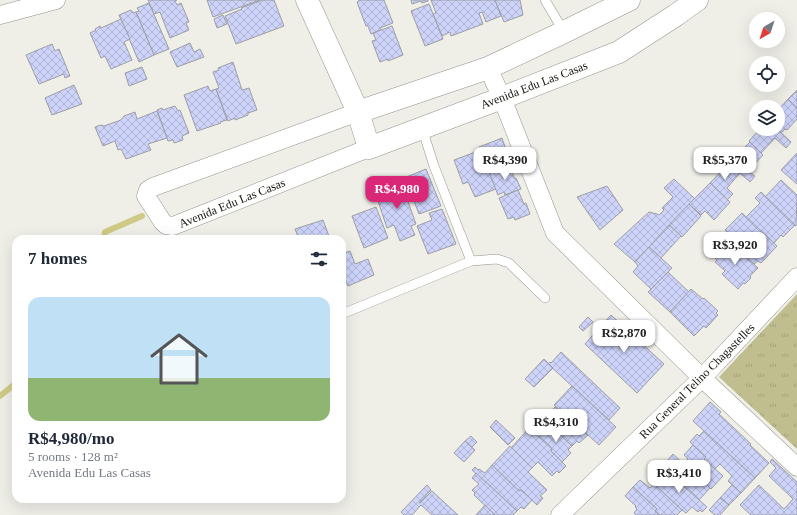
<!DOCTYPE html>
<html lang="en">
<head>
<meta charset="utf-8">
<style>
	body { margin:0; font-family:"Times New Roman",serif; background:#f2f2f3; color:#1f2937; height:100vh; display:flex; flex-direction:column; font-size:15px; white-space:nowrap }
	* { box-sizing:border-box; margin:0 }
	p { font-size:13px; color:#747a83 }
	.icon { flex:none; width:22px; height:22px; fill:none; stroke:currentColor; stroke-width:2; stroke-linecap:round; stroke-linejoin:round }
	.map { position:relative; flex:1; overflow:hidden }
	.panel { position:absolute; left:12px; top:235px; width:334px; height:268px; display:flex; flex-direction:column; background:#fff; border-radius:12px; box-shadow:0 4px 16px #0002 }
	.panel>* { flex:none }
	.needle { width:26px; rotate:219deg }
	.tools { position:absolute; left:749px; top:12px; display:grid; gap:8px }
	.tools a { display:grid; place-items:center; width:36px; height:36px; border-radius:50%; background:#fff; box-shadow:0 4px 16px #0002; font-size:20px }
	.price { position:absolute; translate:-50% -34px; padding:0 9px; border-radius:8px; background:#fff; color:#222; font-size:13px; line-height:26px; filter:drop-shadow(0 1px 2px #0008) }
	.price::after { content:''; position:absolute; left:50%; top:24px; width:12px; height:9px; margin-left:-6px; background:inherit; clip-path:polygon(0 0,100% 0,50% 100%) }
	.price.selected { background:#db2777; color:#fff }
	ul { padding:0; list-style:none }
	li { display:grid; align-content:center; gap:8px; height:212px; padding:0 16px }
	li+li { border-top:1px solid #e0e1e3 }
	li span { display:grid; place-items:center; height:124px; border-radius:12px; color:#555 }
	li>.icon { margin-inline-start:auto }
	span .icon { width:72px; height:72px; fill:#fffc; stroke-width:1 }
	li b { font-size:17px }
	h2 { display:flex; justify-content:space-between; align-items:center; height:48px; padding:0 16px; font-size:17px }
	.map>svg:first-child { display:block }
</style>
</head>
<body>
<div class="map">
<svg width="797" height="515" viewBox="0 0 797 515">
	<defs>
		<pattern id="park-tufts" width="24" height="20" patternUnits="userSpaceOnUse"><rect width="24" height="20" fill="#c0be8f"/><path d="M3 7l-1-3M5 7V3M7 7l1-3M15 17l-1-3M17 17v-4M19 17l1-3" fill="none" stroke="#a4a27a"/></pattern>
		<pattern id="building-cross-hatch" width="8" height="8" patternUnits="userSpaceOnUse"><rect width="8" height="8" fill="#cdd3f9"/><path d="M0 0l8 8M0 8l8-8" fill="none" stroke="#afb4d4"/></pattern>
	</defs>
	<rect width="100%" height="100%" fill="#efefe8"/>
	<polygon fill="url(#park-tufts)" points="797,294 797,449 719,377"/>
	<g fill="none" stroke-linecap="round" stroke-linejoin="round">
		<g stroke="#cfcb86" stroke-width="6">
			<polyline points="104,239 105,232 142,216"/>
			<polyline points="0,396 16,383"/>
		</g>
	</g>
	<g fill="url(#building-cross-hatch)" stroke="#9d9ea4">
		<polygon points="148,0 177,0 175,1 177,5 181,3 189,22 186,23 189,30 170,38 160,12 154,14"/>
		<polygon points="207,0 260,0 213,17"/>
		<polygon points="263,0 274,0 284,26 236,44 225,16 242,9 241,8"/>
		<polygon points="359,0 384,0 393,23 380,28 381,30 371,34 368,26 366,26 357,2 359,1"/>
		<polygon points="411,0 428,0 428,1 422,3 421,1 412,4"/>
		<polygon points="431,0 495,0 501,16 486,22 482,12 479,13 483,24 451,36 450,32 442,36 433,14 436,13"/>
		<polygon points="495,0 520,0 523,15 504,22"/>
		<polygon points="149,3 169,49 154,55 136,12 139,11 137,8"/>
		<polygon points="429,4 443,39 425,46 411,11"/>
		<polygon points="131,10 133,13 136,12 154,55 139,62 119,15"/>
		<polygon points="223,15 227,24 217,28 214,19"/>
		<polygon points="121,19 130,39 124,42 132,60 111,69 105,56 101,58 90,33 96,30 95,29 100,26 101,28"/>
		<polygon points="392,26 403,55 388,61 388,59 380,62 372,41 376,40 373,33"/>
		<polygon points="190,43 194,52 200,49 204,57 177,67 170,52"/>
		<polygon points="52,44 55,51 59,49 70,76 65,78 64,74 39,84 26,55"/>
		<polygon points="233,62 242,90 249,88 257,110 248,113 248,115 235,120 235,118 228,121 216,89 219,88 213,72 219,70 218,68"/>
		<polygon points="142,67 147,79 129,86 125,73"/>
		<polygon points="74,85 82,104 52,115 45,98"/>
		<polygon points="208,86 210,91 216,89 227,120 220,122 221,123 197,131 184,95"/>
		<polygon points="797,90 797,108 788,99"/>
		<polygon points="788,99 797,108 797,119 787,130 785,129 781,133 777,129 778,129 778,110"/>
		<polygon points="175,106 178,111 180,110 189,133 182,136 183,140 174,143 173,140 168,141 157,110 162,108 163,110"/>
		<polygon points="157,111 167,138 148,144 151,150 126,159 121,149 118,150 115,141 103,146 95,127 101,125 104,126 121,120 124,116 135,112 137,119"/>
		<polygon points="760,129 777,129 791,142 786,148 775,138 761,153 749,141"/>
		<polygon points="502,138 511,164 496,170 494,167 488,169 479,147"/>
		<polygon points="750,142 763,155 748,171 755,176 750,182 729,163"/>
		<polygon points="481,150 496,189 475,197 468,182 463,184 454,160"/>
		<polygon points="797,153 797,184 781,170"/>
		<polygon points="729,163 740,173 727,188 733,194 727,200 710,183"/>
		<polygon points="509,165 515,179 516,178 521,189 505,195 504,192 498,195 489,172"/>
		<polygon points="426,169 441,206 419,214 412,196 406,198 399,180"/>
		<polygon points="674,179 695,199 635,262 614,244 649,212 657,214 659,215 664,210 662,208 673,197 664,188"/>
		<polygon points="397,180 405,200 407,199 416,224 411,226 415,235 400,241 394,225 387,228 377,198 383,196 379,187"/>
		<polygon points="781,180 797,195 796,226 765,197"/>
		<polygon points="710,183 730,202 714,220 705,211 701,215 689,204"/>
		<polygon points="607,186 623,210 600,230 577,197"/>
		<polygon points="518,190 524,204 526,203 530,214 515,220 514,217 508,219 499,198"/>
		<polygon points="761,192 795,225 783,237 781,235 774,243 746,217 760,203 755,198"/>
		<polygon points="689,204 701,216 682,237 669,225"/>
		<polygon points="376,207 388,238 364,248 352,216"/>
		<polygon points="442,209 456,244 428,254 417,226 432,220 429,213"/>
		<polygon points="742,213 777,246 761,263 758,261 754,264 739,251 743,247 725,230"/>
		<polygon points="323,220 330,239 299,239 295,229"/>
		<polygon points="669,225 681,236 661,258 649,247"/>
		<polygon points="732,244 758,268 750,276 751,278 745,284 743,283 738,289 722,274 725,271 715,262 717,260 714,257 723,247 726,250"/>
		<polygon points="649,247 672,268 651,289 633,272 638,266 635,262"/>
		<polygon points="350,251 355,264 368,259 374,275 348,286 342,271 342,254"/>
		<polygon points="668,272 689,292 670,312 648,292"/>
		<polygon points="691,289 703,299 704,298 718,311 716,313 718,315 706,328 704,326 694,336 670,312"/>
		<polygon points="611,315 664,364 637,393 585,344"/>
		<polygon points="588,317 593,322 583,331 579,327"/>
		<polygon points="561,352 620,408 609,420 548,364 550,362 551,363"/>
		<polygon points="544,359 553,368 534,387 525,379"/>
		<polygon points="572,386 616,427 599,445 576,424 575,425 554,405"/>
		<polygon points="710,402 721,412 719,414 751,444 750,445 769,463 755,478 693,421"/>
		<polygon points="555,407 575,425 576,424 588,435 579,443 577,441 572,446 541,416 547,410 550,412"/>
		<polygon points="496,420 515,438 508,445 490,427"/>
		<polygon points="550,425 572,446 568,450 571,453 562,462 551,451 552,449 539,437"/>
		<polygon points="529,428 552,449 551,451 566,466 559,473 557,471 552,476 538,462 532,468 511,448"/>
		<polygon points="704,431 755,478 741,493 728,481 732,476 720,464 715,469 704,459 706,457 690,442 697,434 699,436"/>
		<polygon points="471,436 477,442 472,447 465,441"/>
		<polygon points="465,441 475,450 464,462 454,453"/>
		<polygon points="693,445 706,457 704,459 723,476 711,489 683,464 688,459 684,455"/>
		<polygon points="510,446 532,468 528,472 547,490 540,496 543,498 537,505 521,490 519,491 492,465"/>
		<polygon points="673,454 710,488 699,500 678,481 677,483 661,468"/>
		<polygon points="772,459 797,482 797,515 751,515 740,505 759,485 784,509 793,499 769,476 776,468 770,462"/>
		<polygon points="492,465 519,491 521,490 532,500 524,509 521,507 517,511 472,470 475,467 478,470 479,469 485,473"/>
		<polygon points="663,470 677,483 678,481 707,507 702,512 700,510 698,512 692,507 686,513 682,510 654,484 658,480 656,478"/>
		<polygon points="476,473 517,511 513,515 495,515 474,495 475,493 472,490 479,484 472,478"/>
		<polygon points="640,480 650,488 654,484 682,510 677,515 660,515 655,511 657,509 633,487"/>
		<polygon points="427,485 431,490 419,503 420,503 432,491 458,515 432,515 421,505 412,515 404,515 401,512"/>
		<polygon points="732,485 741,493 729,505 720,498"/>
		<polygon points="633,487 657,509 655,511 660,515 636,515 634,513 637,509 635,507 636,506 625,496"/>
		<polygon points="720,498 729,505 720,515 715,515 709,510"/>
		<polygon points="485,505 495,515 476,515"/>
	</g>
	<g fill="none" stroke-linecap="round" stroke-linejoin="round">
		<defs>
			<g id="lane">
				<polyline points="545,0 564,32"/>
				<polyline points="422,128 434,166 471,261"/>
				<polyline points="342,314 471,261 497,259 509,263 545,298"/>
			</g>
			<g id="street">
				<polyline points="0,15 56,0"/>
				<polyline points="488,68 502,98 555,233 702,378 797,467"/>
				<polyline points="358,112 153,187 148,190 146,196 162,221 166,225 173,226 369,148"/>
				<polyline points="560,515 702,378 797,277"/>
			</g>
			<g id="secondary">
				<polyline points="307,0 358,112 369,148 502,98 619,52 676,15 697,0"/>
				<polyline points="358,112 488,68 564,32 629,0"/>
			</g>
		</defs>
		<use href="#lane" stroke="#95948e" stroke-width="10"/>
		<use href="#street" stroke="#95948e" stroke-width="19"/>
		<use href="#secondary" stroke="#95948e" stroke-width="23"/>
		<use href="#lane" stroke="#fff" stroke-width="9"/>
		<use href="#street" stroke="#fff" stroke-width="18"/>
		<use href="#secondary" stroke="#fff" stroke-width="22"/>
	</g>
	<g text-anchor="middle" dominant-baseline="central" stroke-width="4" stroke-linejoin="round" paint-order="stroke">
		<g font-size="12" fill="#141412" stroke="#fffffe">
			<text transform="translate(534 85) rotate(-21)">Avenida Edu Las Casas</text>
			<text transform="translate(232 203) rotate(-22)">Avenida Edu Las Casas</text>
			<text transform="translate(697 381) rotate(-45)">Rua General Telino Chagastelles</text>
		</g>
	</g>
</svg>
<div class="tools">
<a><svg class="needle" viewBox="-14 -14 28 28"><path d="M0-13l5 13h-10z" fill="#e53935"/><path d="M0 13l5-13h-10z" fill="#747a83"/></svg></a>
<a><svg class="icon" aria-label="locate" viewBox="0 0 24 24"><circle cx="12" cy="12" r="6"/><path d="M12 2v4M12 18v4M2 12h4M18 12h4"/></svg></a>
<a><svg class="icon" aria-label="layers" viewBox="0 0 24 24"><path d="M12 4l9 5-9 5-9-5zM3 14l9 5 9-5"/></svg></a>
</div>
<b class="price" style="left:505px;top:181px">R$4,390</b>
<b class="price" style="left:725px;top:181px">R$5,370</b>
<b class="price selected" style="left:397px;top:210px">R$4,980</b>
<b class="price" style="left:735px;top:266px">R$3,920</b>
<b class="price" style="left:624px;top:354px">R$2,870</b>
<b class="price" style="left:556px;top:443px">R$4,310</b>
<b class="price" style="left:679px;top:494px">R$3,410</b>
<section class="panel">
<h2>7 homes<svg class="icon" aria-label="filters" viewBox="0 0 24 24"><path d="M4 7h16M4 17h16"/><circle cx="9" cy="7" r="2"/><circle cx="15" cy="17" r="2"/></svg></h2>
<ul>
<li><span style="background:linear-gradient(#bfe0f5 65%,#8fb573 0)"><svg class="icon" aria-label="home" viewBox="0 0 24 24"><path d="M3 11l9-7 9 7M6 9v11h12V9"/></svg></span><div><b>R$4,980/mo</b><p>5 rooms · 128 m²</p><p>Avenida Edu Las Casas</p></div></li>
</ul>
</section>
</div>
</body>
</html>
